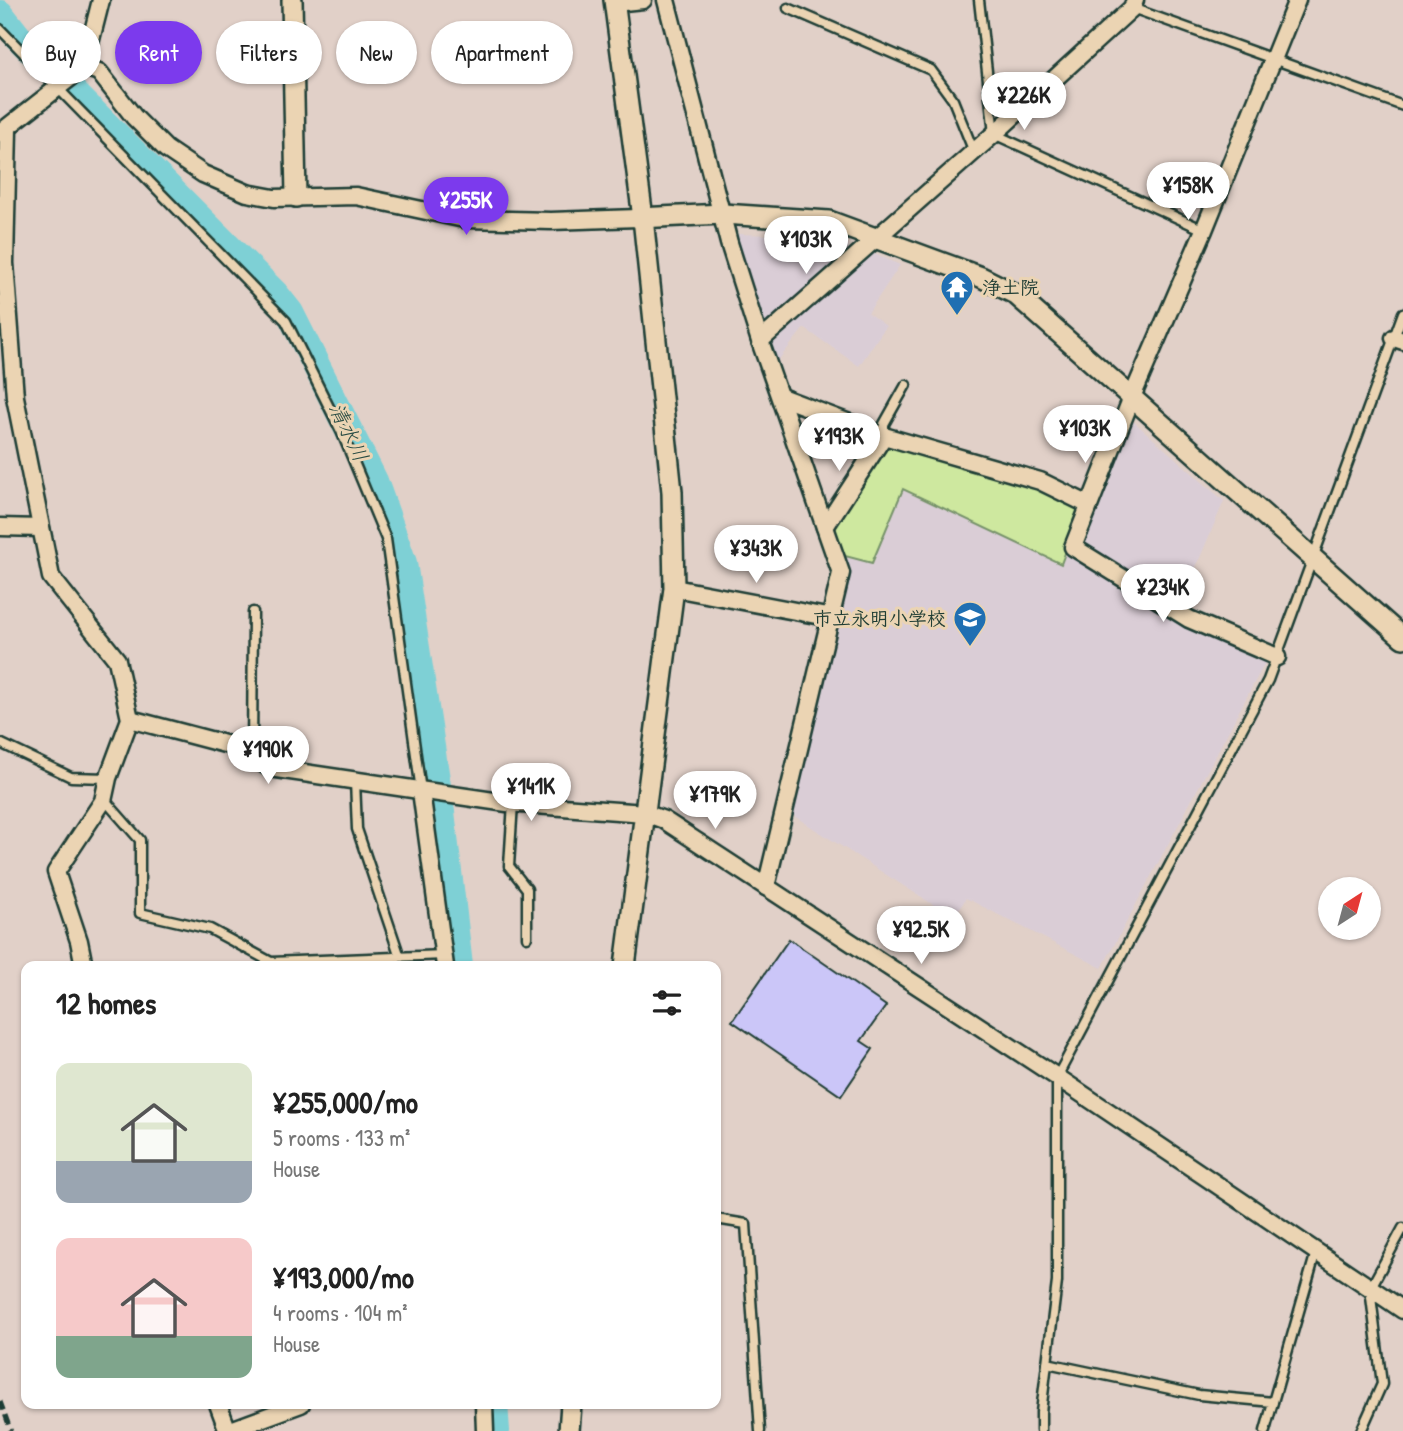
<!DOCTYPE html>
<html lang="en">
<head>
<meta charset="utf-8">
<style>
	body { margin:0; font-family:"Patrick Hand","Klee One",sans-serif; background:#f6f6f6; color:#222; height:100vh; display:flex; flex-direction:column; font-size:26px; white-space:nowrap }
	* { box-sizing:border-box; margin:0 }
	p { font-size:23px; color:#767676 }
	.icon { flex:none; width:38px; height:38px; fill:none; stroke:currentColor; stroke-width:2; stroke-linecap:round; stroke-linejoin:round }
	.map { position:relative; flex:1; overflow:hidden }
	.sheet { position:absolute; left:21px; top:961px; width:700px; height:448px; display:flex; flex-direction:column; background:#fff; border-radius:14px; box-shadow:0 2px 5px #0004 }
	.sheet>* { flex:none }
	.guide { position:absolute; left:21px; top:21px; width:700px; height:63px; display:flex; gap:14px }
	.needle { width:46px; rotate:36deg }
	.buttons { position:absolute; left:1318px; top:877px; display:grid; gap:14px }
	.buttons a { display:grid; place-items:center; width:63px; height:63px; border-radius:50%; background:#fff; box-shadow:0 2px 5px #0004; font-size:35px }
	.price { position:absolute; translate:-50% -60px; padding:0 16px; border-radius:24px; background:#fff; color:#222; font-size:23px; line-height:46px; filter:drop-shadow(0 2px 4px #0008) }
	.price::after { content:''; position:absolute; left:50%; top:42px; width:21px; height:16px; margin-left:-10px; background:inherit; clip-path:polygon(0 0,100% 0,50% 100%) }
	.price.current { background:#7c3aed; color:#fff }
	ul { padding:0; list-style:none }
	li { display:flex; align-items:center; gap:21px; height:175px; padding:0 35px }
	li span { display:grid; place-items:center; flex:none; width:196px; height:140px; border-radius:14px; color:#555 }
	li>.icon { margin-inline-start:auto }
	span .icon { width:84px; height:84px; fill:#fffc; stroke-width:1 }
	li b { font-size:30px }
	h2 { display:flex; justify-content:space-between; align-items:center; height:84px; padding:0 35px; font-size:30px }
	.chip { padding:0 24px; border-radius:32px; background:#fff; box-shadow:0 2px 5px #0004; font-size:24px; line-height:63px }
	.chip.current { background:#7c3aed; color:#fff }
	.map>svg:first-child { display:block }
</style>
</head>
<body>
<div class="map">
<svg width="1403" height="1431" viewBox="0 0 1403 1431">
	<rect width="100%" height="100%" fill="#e1d0c8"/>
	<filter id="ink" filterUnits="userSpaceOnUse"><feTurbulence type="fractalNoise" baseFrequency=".0143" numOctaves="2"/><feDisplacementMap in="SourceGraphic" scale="14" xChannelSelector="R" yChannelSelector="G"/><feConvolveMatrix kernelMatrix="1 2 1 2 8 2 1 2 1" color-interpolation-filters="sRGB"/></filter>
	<g filter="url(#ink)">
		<g fill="#dacdd6">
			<polygon points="738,234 830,237 848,244 849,251 768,323 763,321 737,242"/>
			<polygon points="868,251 900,265 868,313 886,326 859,366 804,328 776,363 768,343"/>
			<polygon points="1132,420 1224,501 1179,607 1081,546"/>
			<polygon points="903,489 1060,564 1066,550 1267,659 1102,968 966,898 954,918 791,814 848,582 845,556 873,563"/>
		</g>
		<polygon fill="#cee89f" stroke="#76926a" stroke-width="2" points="890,443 1035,484 1082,507 1061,564 903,489 872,563 845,556 834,528 837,518 884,446"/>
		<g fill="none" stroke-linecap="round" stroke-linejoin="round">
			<g stroke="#7ed0d5" stroke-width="28">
				<polyline points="0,14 18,37 275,294 290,313 374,481 403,563 441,812 459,966"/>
				<polyline points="494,1404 496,1431"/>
			</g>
		</g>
		<polygon fill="#cbc6f8" stroke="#1f3d34" stroke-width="2" points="789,939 886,1006 861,1041 873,1049 841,1096 732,1021"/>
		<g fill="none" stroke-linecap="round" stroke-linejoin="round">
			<defs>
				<g id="service">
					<polyline points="979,0 994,134 1204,230"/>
					<polyline points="788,8 931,70 953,100 974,152"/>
					<polyline points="1132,8 1403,106"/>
					<polyline points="0,29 286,321 341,431 386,539 421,791"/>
					<polyline points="884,436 884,424 906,385"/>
					<polyline points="0,743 71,777 108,778"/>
					<polyline points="252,756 253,612"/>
					<polyline points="355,781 357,829 400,957"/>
					<polyline points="104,799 140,840 140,913 210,929 271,962 444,955"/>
					<polyline points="513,803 509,866 527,889 527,937"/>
					<polyline points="716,1219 746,1224 760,1431"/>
					<polyline points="1047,1363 1199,1395 1273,1402 1265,1431"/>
					<polyline points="1273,1402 1316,1252"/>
					<polyline points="1041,1431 1041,1412 1057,1282 1057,1077 1268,680 1403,313"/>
					<polyline points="1361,1431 1382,1384 1370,1289 1403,1228"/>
				</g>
				<g id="minor">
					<polyline points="666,0 729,243 760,341 841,573 766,887"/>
					<polyline points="614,3 643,0"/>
					<polyline points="84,67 99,72 134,117 166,149 203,174 247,193 274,198 356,196 464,219 551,221 638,218"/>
					<polyline points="8,129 5,263 15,397 51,577 117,660 130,719 108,778 103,801 56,872 79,941 84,966"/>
					<polyline points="0,133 84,67 101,0"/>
					<polyline points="1394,338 1403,341"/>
					<polyline points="760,341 994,134 1132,8 1135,0"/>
					<polyline points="781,397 884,436 1040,481 1089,505"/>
					<polyline points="0,527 41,528"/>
					<polyline points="825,527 884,436"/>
					<polyline points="674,588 832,618"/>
					<polyline points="1277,657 1189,619 1073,547 1132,397 1204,230 1297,0"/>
					<polyline points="130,719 240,748 270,768 507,803 645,813 664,820 1057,1077 1403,1310"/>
					<polyline points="421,791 445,966"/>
					<polyline points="218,1404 228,1431"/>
					<polyline points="484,1404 485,1431"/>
					<polyline points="228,1431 301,1404"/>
				</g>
				<g id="tertiary">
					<polyline points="292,0 296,197"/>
					<polyline points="614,0 643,218 672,492 674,588 625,966"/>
					<polyline points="638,218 723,214 829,221 981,277 1015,294 1403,638"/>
					<polyline points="569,1431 571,1404"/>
				</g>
			</defs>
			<use href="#service" stroke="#1f3d34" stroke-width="13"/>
			<use href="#minor" stroke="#1f3d34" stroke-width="21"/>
			<use href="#tertiary" stroke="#1f3d34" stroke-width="24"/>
			<use href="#service" stroke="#ebd4b3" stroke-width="8"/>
			<use href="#minor" stroke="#ebd4b3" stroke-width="16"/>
			<use href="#tertiary" stroke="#ebd4b3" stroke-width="19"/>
			<polyline stroke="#1f3d34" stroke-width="4.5" stroke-dasharray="10 5" stroke-linecap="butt" points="0,1401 11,1431"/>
		</g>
	</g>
	<defs>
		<symbol id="temple-pin" viewBox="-11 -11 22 30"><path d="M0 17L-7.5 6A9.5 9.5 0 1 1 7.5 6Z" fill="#1f6fb2" stroke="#ebd4b3"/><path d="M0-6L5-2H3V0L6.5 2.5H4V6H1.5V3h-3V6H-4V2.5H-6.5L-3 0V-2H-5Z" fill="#fff"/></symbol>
		<symbol id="school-pin" viewBox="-11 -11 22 30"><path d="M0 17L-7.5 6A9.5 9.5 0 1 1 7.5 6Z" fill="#1f6fb2" stroke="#ebd4b3"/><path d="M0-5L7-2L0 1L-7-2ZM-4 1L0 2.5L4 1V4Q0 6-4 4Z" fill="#fff"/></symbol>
	</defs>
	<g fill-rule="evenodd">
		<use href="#temple-pin" x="938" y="268" width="38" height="52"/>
		<use href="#school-pin" x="951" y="599" width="38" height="52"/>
	</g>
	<g text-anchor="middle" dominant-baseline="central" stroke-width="6" stroke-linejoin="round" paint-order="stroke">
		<g font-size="19" font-weight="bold" fill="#1f3d34" stroke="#ebd4b3" text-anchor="start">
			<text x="982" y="287">浄土院</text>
			<text x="946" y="618" text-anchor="end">市立永明小学校</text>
		</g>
		<g font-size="21" font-style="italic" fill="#284c44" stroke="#ebd4b3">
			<text transform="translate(349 432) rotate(64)">清水川</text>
		</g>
	</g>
</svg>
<div class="buttons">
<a><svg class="needle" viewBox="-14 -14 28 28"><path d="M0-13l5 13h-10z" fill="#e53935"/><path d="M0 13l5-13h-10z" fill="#767676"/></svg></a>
</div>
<b class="price" style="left:1024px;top:132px">¥226K</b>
<b class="price" style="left:1188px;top:222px">¥158K</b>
<b class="price current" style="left:466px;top:237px">¥255K</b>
<b class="price" style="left:806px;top:276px">¥103K</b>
<b class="price" style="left:1085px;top:465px">¥103K</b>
<b class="price" style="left:839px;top:473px">¥193K</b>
<b class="price" style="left:756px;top:585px">¥343K</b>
<b class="price" style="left:1163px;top:624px">¥234K</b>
<b class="price" style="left:268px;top:786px">¥190K</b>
<b class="price" style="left:531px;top:823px">¥141K</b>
<b class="price" style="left:715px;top:831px">¥179K</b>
<b class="price" style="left:921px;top:966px">¥92.5K</b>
<div class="guide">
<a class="chip">Buy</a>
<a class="chip current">Rent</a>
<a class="chip">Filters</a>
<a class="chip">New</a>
<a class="chip">Apartment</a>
</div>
<section class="sheet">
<h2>12 homes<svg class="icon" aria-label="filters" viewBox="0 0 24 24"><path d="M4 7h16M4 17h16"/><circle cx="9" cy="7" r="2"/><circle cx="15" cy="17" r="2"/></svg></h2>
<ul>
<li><span style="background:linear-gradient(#dfe7d0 70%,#9aa5b1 0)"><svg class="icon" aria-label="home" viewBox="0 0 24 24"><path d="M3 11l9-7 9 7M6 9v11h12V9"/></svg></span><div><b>¥255,000/mo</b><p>5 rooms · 133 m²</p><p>House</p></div></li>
<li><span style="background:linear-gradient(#f6c9c9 70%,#7fa58c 0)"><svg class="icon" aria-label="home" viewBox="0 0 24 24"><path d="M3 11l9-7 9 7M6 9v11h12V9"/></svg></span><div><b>¥193,000/mo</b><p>4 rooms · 104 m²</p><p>House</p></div></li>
</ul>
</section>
</div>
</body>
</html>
